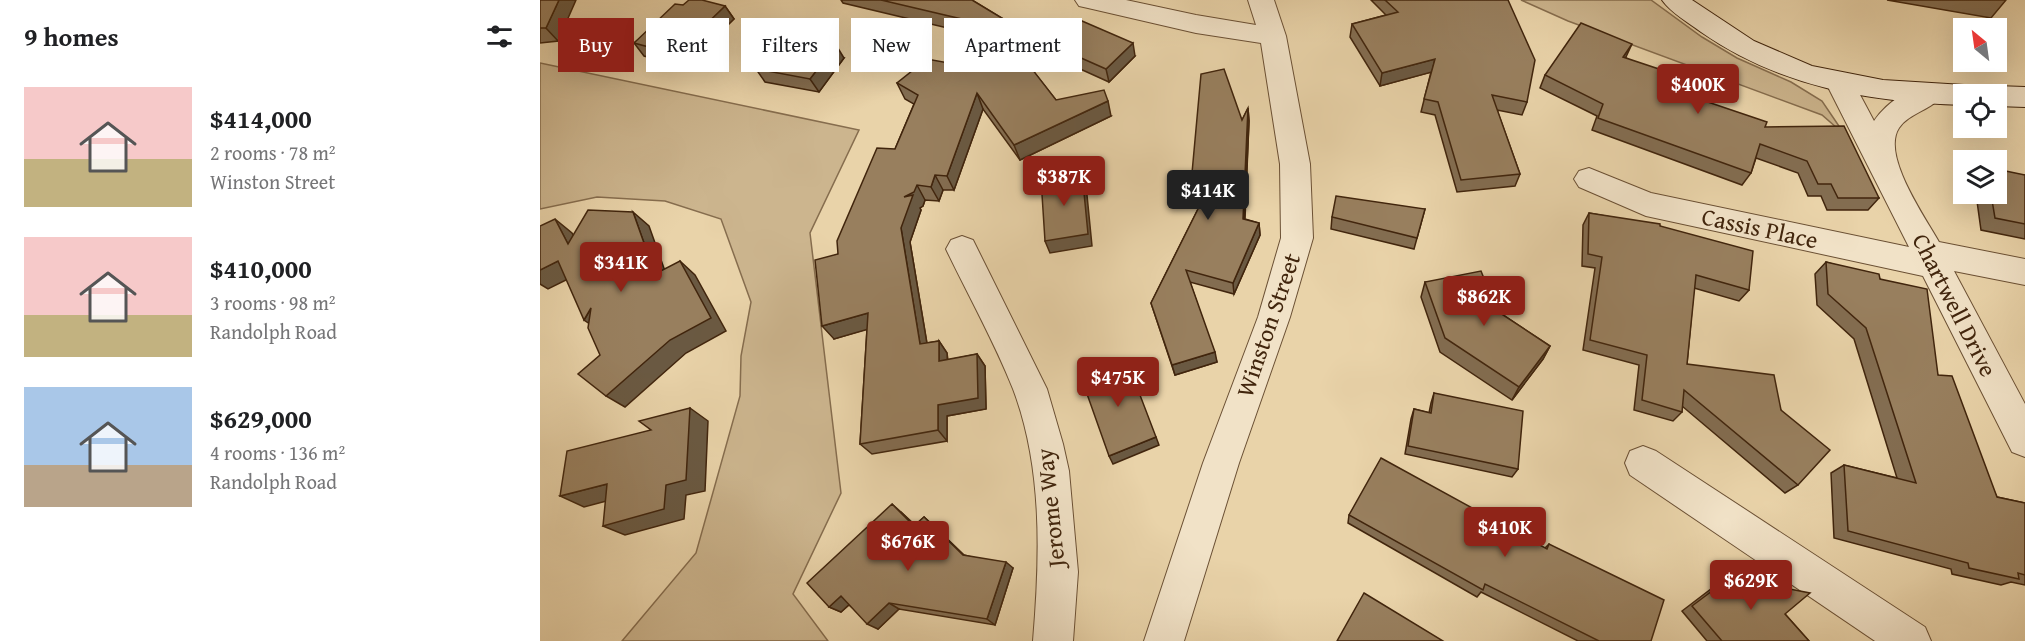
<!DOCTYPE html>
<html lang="en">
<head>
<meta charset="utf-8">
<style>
	body { margin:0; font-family:"Gentium Book Plus",serif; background:#f6f6f6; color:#202124; height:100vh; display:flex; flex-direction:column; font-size:22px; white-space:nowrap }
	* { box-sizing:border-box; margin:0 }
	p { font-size:20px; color:#757577 }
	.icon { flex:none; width:33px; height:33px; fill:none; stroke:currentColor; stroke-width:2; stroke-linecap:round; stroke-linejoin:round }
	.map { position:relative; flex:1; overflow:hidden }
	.drawer { display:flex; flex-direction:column; background:#fff; width:540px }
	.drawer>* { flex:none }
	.banner { position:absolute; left:18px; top:18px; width:570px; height:54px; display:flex; gap:12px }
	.needle { width:39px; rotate:331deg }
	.tools { position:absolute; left:1413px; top:18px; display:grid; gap:12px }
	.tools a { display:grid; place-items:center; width:54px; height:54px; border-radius:0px; background:#fff; box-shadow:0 6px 24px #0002; font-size:30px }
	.price { position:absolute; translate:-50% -51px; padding:0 14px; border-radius:6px; background:#8f2418; color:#fff; font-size:20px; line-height:39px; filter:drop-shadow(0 2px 3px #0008) }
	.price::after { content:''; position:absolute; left:50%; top:36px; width:18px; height:14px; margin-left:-9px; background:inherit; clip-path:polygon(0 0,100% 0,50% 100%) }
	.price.selected { background:#222; color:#fff }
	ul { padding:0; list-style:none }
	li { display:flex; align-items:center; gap:18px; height:150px; padding:0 24px }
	li span { display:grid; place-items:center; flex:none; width:168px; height:120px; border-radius:0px; color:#555 }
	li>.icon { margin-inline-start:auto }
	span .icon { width:72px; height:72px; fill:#fffc; stroke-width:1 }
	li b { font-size:26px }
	h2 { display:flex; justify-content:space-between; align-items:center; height:72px; padding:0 24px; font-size:26px }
	.chip { padding:0 21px; border-radius:0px; background:#fff; box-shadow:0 6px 24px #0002; font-size:21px; line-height:54px }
	.chip.selected { background:#8f2418; color:#fff }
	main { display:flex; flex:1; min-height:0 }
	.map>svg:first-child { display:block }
</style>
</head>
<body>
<main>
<section class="drawer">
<h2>9 homes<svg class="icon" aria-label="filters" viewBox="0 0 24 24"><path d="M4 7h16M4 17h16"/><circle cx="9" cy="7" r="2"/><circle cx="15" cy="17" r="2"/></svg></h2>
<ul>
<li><span style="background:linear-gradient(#f6c9c9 60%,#c2b280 0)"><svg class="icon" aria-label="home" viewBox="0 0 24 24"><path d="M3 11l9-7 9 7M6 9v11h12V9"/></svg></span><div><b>$414,000</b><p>2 rooms · 78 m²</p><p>Winston Street</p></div></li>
<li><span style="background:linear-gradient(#f6c9c9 65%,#c2b280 0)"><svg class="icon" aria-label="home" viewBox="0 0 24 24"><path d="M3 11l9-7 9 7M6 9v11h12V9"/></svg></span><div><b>$410,000</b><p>3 rooms · 98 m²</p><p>Randolph Road</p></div></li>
<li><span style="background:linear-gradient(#a9c7e8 65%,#b9a48a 0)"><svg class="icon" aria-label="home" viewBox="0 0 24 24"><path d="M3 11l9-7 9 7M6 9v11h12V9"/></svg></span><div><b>$629,000</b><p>4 rooms · 136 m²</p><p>Randolph Road</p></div></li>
</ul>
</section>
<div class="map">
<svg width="1485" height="641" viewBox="0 0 1485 641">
	<rect width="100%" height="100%" fill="#e9d3a9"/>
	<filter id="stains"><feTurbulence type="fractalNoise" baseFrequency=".00333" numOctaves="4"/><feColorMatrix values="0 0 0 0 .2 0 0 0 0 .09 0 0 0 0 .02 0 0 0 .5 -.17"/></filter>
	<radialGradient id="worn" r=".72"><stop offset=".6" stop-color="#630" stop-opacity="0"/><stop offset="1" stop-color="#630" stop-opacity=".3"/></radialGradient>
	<g fill="#ccb58e" stroke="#866d4e" stroke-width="1.5">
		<polygon points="981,0 1111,0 1162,37 1197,58 1251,82 1282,101 1305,135 1282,115 1028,21"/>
		<polygon points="0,63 319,130 270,233 301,493 253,594 288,641 82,641 156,553 200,396 201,356 211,302 181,219 125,201 57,197 0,209"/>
	</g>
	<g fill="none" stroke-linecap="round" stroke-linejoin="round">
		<defs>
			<g id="minor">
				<polygon points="535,0 586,0 656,15 716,25 708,0 734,0 746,36 770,164 773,238 750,317 699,463 644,641 604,641 663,463 718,317 741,238 740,164 721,43 656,33 548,8 539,6"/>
				<path d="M1300 73 1310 76 1334 121C1346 103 1376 80 1399 87L1403 94C1393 110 1370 112 1359 128 1341 155 1385 217 1399 242L1485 259V285L1414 271 1485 404V457L1472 452 1383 276 1106 216 1039 187 1034 179 1039 171 1049 168 1111 193 1369 247 1286 83 1290 76Z"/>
				<path d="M422 236 433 240 507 389 523 444 529 471 538 572 533 641H493C500 558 503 468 473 389 454 341 428 295 406 249L411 240Z"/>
				<polygon points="1103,446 1116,451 1385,627 1391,641 1335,641 1090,475 1085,463 1090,451"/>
			</g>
			<g id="secondary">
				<path d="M1122 0H1152L1214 41 1272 66 1343 80 1424 85 1434 88 1438 94H1424V105C1329 102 1240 87 1161 32 1149 23 1131 13 1122 0Z"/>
				<polygon points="1456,86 1485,87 1485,107 1456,106 1456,94 1443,94 1446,89"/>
			</g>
		</defs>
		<use href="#minor" stroke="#6b5034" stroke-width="2"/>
		<use href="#secondary" stroke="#41250d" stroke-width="2"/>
		<use href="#minor" fill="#f1e2c7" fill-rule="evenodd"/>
		<use href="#secondary" fill="#f1e2c7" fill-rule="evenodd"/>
	</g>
	<g fill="#836d51" stroke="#41250d" stroke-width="1.5">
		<polygon points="0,0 18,41 0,43"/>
		<polygon points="301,0 432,0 475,26 480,39 478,44 471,43 516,100 571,116 480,160 443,109 414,190 403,190 399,201 385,200 383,206 380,208 381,210 370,242 387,343 399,341 407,353 408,360 437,354 445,366 446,409 407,416 407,441 332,454 320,444 327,329 294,339 298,254 355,149 374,104 365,99 357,83 452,71 458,40 303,3"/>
		<polygon points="831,0 968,0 987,102 982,115 957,110 980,174 975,186 917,192 895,115 881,112 891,72 840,86 810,37 812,24 846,15"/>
		<polygon points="1347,0 1466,0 1451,18"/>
		<polygon points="143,5 185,6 194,19 145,67 104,56 94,43"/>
		<polygon points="514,46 595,56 569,82 518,59"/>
		<polygon points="304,58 279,92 225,82 216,69"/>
		<polygon points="1086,58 1153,97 1225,127 1339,198 1328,210 1287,210 1281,196 1268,196 1258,173 1216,158 1211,173 1202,185 1052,130 1057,116 1000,88 1005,75"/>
		<polygon points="708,108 709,121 705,219 719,223 720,235 694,294 650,282 677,362 635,375 611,303 664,197 653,197 651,184 702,120"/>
		<polygon points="1485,175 1485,239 1441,230 1436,194 1456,194"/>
		<polygon points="885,209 874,249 791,229 792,217"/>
		<polygon points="1049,213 1120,226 1209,290 1199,301 1154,288 1147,364 1241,410 1258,485 1245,493 1142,406 1142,412 1133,421 1094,410 1099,365 1043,350 1055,268 1042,266 1043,225"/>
		<polygon points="1286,262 1340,279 1398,375 1457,497 1485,503 1485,585 1471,582 1461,585 1412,574 1411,569 1294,538 1291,473 1304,465 1357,478 1314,339 1277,305 1275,274"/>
		<polygon points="885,282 957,311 1010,346 1003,359 972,400 900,352 881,297"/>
		<polygon points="894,393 978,469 972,477 865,454 871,419 874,409 889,413 891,403"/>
		<polygon points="361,512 375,525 384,517 424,555 473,568 455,625 359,609 338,629 309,605 301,612 289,607"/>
		<polygon points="809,515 1005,548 1009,544 1111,641 1038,641 941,592 937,597 808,523"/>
		<polygon points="1204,567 1245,614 1269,641 1167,641 1142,611 1192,573"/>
	</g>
	<g fill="#6a5942" stroke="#41250d" stroke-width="1.5">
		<polygon points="19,0 36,0 18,41 6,28"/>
		<polygon points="185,6 194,19 145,67 135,54"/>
		<polygon points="475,26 480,39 478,44 473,31"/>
		<polygon points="593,43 595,56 569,82 566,69"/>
		<polygon points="1092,44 1086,57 1078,70 1083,57"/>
		<polygon points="296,45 304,58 279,92 270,79"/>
		<polygon points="895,59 892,72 840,86 842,73"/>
		<polygon points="437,93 443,109 414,190 407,176"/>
		<polygon points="568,101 571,116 480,160 474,145"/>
		<polygon points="708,108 709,121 704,230 703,219"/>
		<polygon points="542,172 546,185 552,246 510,253 505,241"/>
		<polygon points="395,175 403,190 399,201 391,187"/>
		<polygon points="377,185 385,200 383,206 380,208 381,210 370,242 389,356 380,344 361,228 364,197"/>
		<polygon points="93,212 109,226 131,288 115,274"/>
		<polygon points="15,219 32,233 46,258 28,244"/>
		<polygon points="719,223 720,235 694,294 693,283"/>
		<polygon points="18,261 36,275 8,289 0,284 0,270"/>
		<polygon points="140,261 155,275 186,331 146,353 85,407 66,396"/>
		<polygon points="51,308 63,333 44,320"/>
		<polygon points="328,313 339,326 294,339 282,326"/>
		<polygon points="399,341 407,353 408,373 399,361"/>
		<polygon points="1010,346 1003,359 972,400 979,387"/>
		<polygon points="675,352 677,362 635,375 632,365"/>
		<polygon points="437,354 445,366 446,409 407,416 407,441 398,430 398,405"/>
		<polygon points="150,408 168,421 165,491 146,495 144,519 85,535 63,526 126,485"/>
		<polygon points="616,437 619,445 573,464 569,456"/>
		<polygon points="67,484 89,495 44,507 20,496"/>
		<polygon points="352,504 361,512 383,533 374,526"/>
		<polygon points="384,517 392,524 431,562 423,555"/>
		<polygon points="466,562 473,568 455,625 447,619"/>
		<polygon points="301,596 312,602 301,612 289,607"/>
		<polygon points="349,603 359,609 338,629 327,624"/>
	</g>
	<g fill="#987f5e" stroke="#41250d" stroke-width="1.5">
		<polygon points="0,0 19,0 6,28 0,28"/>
		<polygon points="149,0 162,0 185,6 135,54 94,43 135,4 143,5"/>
		<polygon points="341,0 432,0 475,26 473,31"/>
		<polygon points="845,0 968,0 995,60 987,102 952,95 980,174 921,180 898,102 884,99 895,59 842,73 812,24 858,12"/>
		<polygon points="542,21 593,43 566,69 514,46"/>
		<polygon points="1041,23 1092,44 1083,57 1158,82 1153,97 1227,122 1225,127 1304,126 1339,198 1298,198 1291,184 1278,184 1267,161 1220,144 1211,173 1058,118 1063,104 1005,75"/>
		<polygon points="461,29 516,100 564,90 568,101 474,145 437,93 407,176 395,175 391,187 377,185 374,192 364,197 373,195 361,228 380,344 399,341 399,361 437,354 438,398 398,405 398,430 320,444 328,313 282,326 275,260 298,254 297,241 337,148 355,149 378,95 357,83 387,59 452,71"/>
		<polygon points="243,36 296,45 270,79 216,69"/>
		<polygon points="684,69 702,120 708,108 703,219 719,223 693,283 646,270 675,352 632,365 611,303 670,185 651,184 661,74"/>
		<polygon points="1456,169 1485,175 1485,224 1455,218 1451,194 1456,194"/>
		<polygon points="542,172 548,234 505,241 501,179"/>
		<polygon points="796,196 885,209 877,238 792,217"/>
		<polygon points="48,210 93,212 115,274 140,261 171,318 130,340 66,396 38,374 60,355 48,328 51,308 44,320 18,261 0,270 0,226 15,219 28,244"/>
		<polygon points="1049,213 1120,224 1120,226 1213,251 1209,290 1156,275 1147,364 1234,375 1241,410 1290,450 1258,485 1144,390 1142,412 1102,400 1107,355 1050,340 1062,257 1048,254"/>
		<polygon points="1286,262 1339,274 1340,279 1387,289 1398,375 1412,376 1457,497 1485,503 1485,575 1478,573 1479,579 1429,568 1428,563 1308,531 1304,465 1376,483 1326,328 1288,294"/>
		<polygon points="941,271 957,311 1010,346 979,387 905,338 885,282"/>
		<polygon points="587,361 616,437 569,456 541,377"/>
		<polygon points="894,393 983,411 978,469 868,446 874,409 891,413"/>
		<polygon points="150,408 146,480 126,485 124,509 63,526 67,484 20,496 27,451 111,430 99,421"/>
		<polygon points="841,458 1007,549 1009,544 1124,600 1111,641 1059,641 945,584 943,590 809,515"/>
		<polygon points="352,504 374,526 384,517 423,555 466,562 447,619 349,603 327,624 301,596 289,607 267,583"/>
		<polygon points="1204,567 1218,583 1270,593 1245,614 1269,641 1182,641 1152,606"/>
		<polygon points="824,593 903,641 797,641"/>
	</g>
	<g text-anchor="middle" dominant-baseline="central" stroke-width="5" stroke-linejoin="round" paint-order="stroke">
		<g font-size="24" fill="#41250d" stroke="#f1e2c7">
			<text transform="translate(1220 228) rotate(12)">Cassis Place</text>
			<text transform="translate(1415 305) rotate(63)">Chartwell Drive</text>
			<text transform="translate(728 325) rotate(-71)">Winston Street</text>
			<text transform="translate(510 508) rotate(-96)">Jerome Way</text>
		</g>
	</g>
	<rect width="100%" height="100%" filter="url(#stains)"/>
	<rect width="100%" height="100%" fill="url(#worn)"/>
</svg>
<div class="tools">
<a><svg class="needle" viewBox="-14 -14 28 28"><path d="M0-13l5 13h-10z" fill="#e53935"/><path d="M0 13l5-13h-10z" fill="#757577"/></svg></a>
<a><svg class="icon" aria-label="locate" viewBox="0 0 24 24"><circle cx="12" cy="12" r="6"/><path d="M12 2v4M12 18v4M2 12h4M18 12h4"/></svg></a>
<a><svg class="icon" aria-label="layers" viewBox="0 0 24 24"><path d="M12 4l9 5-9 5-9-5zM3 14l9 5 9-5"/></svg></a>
</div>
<b class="price" style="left:1158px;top:115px">$400K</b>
<b class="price" style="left:524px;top:207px">$387K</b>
<b class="price selected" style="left:668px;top:221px">$414K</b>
<b class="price" style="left:81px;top:293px">$341K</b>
<b class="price" style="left:944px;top:327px">$862K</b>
<b class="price" style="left:578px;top:408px">$475K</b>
<b class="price" style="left:965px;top:558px">$410K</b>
<b class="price" style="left:368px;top:572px">$676K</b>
<b class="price" style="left:1211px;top:611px">$629K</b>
<div class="banner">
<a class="chip selected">Buy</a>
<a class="chip">Rent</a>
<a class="chip">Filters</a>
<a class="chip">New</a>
<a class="chip">Apartment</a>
</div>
</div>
</main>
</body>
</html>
